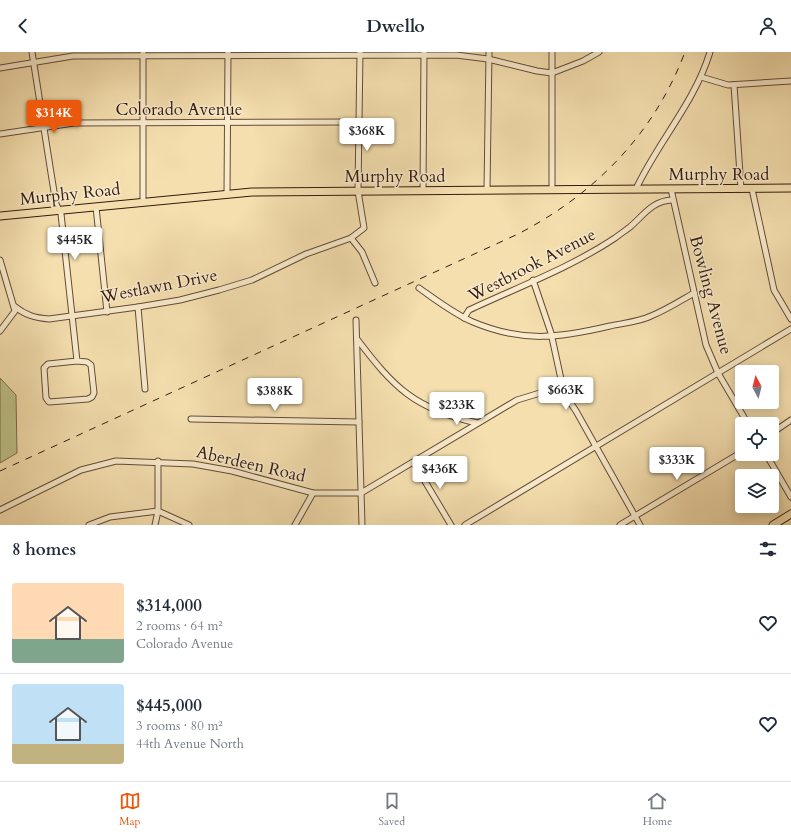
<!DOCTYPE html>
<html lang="en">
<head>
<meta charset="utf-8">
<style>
	body { margin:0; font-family:Cardo,serif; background:#f2f2f3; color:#1f2937; height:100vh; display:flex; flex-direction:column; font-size:15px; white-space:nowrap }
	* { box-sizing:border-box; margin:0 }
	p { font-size:13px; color:#747a83 }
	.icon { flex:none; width:22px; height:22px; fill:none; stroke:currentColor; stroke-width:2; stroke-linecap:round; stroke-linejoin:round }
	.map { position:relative; height:473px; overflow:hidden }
	.panel { display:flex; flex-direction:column; background:#fff; flex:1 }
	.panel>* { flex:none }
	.needle { width:26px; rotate:353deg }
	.fabs { position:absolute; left:735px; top:313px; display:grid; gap:8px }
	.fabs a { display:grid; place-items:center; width:44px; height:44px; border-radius:4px; background:#fff; box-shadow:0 2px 10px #0003; font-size:20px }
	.price { position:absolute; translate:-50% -34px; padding:0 9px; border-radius:4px; background:#fff; color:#222; font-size:13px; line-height:26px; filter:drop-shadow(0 1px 2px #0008) }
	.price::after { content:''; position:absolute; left:50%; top:24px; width:12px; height:9px; margin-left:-6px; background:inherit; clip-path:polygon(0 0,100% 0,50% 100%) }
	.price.active { background:#ea580c; color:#fff }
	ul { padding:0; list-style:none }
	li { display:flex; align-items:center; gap:12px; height:100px; padding:0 12px }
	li+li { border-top:1px solid #e0e1e3 }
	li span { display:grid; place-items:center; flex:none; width:112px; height:80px; border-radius:4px; color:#555 }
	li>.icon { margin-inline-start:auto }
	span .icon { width:48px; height:48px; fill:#fffc; stroke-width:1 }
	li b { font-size:17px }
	h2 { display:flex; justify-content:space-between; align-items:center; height:48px; padding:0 12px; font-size:17px }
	header { display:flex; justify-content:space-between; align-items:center; height:52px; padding:0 12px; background:#fff; font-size:18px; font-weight:700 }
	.tab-bar { display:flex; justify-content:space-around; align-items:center; height:56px; border-top:1px solid #e0e1e3; background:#fff; font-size:11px; color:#747a83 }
	.tab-bar a { display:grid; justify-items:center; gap:2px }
	.tab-bar .active { color:#ea580c }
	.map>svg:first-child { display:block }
</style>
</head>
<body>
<header><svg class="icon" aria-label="back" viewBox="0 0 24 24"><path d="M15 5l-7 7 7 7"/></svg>Dwello<svg class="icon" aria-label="person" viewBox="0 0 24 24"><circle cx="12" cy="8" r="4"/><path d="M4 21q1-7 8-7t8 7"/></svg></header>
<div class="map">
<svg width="791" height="473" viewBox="0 0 791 473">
	<rect width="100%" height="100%" fill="#f5dfaf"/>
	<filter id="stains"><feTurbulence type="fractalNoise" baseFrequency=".005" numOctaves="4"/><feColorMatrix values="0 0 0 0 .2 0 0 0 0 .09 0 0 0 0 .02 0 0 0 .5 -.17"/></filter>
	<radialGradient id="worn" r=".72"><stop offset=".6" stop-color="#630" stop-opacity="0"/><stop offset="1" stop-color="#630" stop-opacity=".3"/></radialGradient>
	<polygon fill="#bfc188" stroke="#786e4d" points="0,326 16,343 17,401 0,411"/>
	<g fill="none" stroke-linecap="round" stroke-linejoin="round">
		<defs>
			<g id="minor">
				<polyline points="32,0 51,121 56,152 61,162 77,309 87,310 91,313 94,341 92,345 88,347 49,350 46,346 44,316 48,312 77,309"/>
				<polyline points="0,16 73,4 456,3 488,7 537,19 552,21 583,9 599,0"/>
				<polyline points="701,25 728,33 791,29"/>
				<polyline points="734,33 741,137"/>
				<polyline points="0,82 74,71 359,70"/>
				<path d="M636 137C658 90 695 50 710 0"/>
				<polyline points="671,137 706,293 718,321 748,372"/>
				<polyline points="752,137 774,238 791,267"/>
				<polyline points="487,138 489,0"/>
				<polyline points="552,138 552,0"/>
				<polyline points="423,139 424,0"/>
				<polyline points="227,142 228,0"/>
				<polyline points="143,150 143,0"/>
				<polyline points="96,155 107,260"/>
				<polyline points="351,186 362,200 375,231"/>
				<polyline points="0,208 15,259 0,279"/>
				<polyline points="533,228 551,281 564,341 576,359 640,473"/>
				<path d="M419 236C436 248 454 262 473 270 523 291 559 286 610 274 623 271 639 270 651 264 666 258 680 249 694 241"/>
				<path d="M14 254C25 263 35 266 49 267L138 255 180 248 219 238 252 228 306 202 351 186 364 176 358 139 360 0"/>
				<polyline points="138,255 145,337"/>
				<path d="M464 266 469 258C518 235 570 216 615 186 620 182 625 179 630 175 644 163 652 149 672 148"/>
				<polyline points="356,268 362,473"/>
				<path d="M357 287C394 336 415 357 477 371"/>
				<polyline points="191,367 359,370"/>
				<polyline points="772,381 791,368"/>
				<polyline points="766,402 791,445"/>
				<polyline points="414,411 451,473"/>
				<polyline points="0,458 81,418 116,409 193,412 232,419 313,441 361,441 517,348 540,341 564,341"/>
				<polyline points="89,473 110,465 158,459 189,473"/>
				<polyline points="155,473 158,459 158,409"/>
				<polyline points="295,473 313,441"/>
				<polyline points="465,473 791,277"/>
				<polyline points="620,473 742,400"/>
			</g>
			<g id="major">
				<polyline points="0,164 252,140 791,136"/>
				<polyline points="773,473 791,462"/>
			</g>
		</defs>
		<use href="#minor" stroke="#634c39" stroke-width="7"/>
		<use href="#major" stroke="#321b12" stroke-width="9"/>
		<use href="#minor" stroke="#f8eacb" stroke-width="5"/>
		<use href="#major" stroke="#f5dfaf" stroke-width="7"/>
		<path stroke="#321b12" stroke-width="1" stroke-dasharray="7 7" stroke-linecap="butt" d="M0 419 518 182C595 142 654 82 685 0"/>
	</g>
	<g text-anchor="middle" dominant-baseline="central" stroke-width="3" stroke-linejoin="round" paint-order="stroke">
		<g font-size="17" fill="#321b12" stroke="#f8eacb">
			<text x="179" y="57">Colorado Avenue</text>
			<text x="719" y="122">Murphy Road</text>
			<text x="395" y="124">Murphy Road</text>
			<text transform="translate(70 142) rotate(-6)">Murphy Road</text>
			<text transform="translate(532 213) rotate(-27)">Westbrook Avenue</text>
			<text transform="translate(159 234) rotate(-11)">Westlawn Drive</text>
			<text transform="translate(711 243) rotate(75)">Bowling Avenue</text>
			<text transform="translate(251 412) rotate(13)">Aberdeen Road</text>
		</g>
	</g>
	<rect width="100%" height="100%" filter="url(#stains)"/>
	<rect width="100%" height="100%" fill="url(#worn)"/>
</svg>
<div class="fabs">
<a><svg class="needle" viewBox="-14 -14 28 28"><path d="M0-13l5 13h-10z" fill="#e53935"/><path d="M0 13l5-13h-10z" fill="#747a83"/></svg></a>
<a><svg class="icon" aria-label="locate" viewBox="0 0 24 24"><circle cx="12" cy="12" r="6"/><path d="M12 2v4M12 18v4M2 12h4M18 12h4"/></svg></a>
<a><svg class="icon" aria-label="layers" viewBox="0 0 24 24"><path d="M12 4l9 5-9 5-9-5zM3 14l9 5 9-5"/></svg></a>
</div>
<b class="price active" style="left:54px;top:82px">$314K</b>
<b class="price" style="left:367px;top:100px">$368K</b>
<b class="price" style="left:75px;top:209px">$445K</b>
<b class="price" style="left:566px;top:359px">$663K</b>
<b class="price" style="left:275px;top:360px">$388K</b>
<b class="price" style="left:457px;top:374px">$233K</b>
<b class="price" style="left:677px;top:429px">$333K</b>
<b class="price" style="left:440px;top:438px">$436K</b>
</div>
<section class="panel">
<h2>8 homes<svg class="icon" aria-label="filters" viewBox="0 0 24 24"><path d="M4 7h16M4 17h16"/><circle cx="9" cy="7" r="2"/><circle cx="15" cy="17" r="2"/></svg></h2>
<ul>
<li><span style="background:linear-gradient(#ffd9b3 70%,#7fa58c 0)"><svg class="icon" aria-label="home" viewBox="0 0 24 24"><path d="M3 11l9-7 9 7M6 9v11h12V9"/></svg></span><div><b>$314,000</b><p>2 rooms · 64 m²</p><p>Colorado Avenue</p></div><svg class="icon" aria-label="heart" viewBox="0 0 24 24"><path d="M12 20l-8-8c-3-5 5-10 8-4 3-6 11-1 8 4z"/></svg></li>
<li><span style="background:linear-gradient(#bfe0f5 75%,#c2b280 0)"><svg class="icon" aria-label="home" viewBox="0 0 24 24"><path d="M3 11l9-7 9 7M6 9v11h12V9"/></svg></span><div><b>$445,000</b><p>3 rooms · 80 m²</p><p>44th Avenue North</p></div><svg class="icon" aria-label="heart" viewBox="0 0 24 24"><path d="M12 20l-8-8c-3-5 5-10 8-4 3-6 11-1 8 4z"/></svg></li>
</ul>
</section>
<nav class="tab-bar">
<a class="active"><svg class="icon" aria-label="map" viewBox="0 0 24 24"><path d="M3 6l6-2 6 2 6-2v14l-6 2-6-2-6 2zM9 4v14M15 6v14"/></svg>Map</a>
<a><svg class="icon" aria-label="saved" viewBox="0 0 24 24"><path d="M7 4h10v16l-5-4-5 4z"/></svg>Saved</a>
<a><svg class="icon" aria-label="home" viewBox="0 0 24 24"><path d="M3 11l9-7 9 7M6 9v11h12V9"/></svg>Home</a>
</nav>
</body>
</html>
